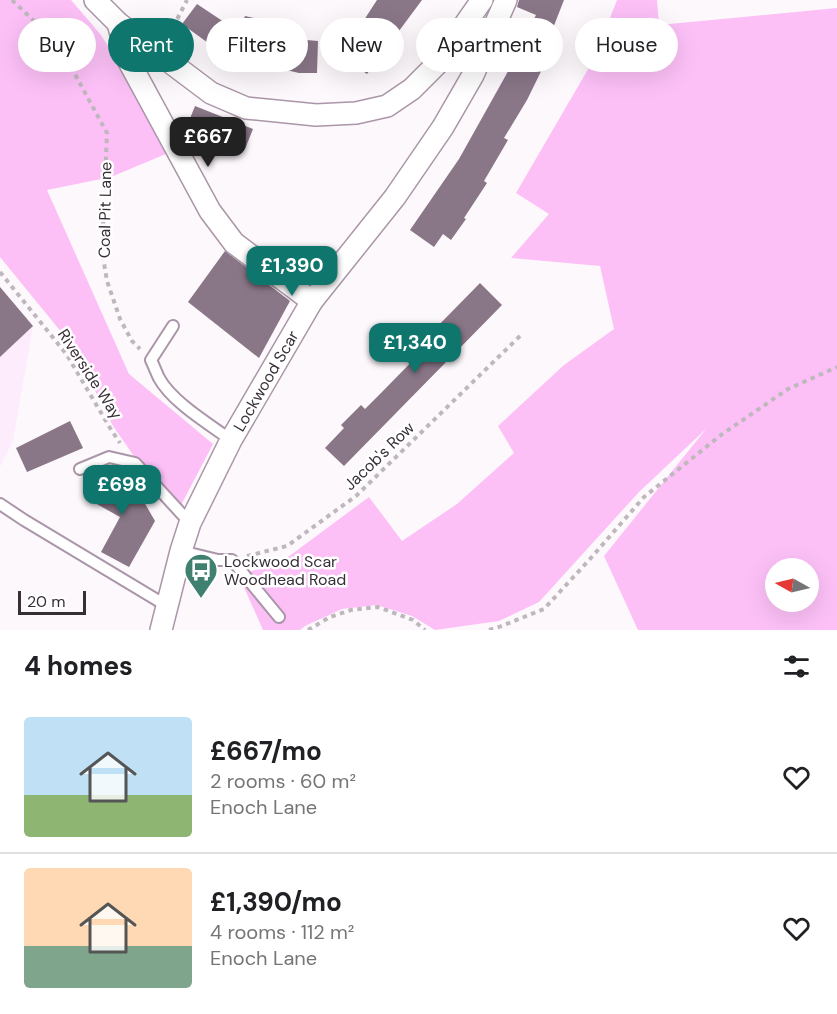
<!DOCTYPE html>
<html lang="en">
<head>
<meta charset="utf-8">
<style>
	body { margin:0; font-family:"DM Sans",sans-serif; background:#f2f2f2; color:#202124; height:100vh; display:flex; flex-direction:column; font-size:22px; white-space:nowrap }
	* { box-sizing:border-box; margin:0 }
	p { font-size:20px; color:#757577 }
	.icon { flex:none; width:33px; height:33px; fill:none; stroke:currentColor; stroke-width:2; stroke-linecap:round; stroke-linejoin:round }
	.map { position:relative; height:630px; overflow:hidden }
	.details { display:flex; flex-direction:column; background:#fff; flex:1 }
	.details>* { flex:none }
	.banner { position:absolute; left:18px; top:18px; width:801px; height:54px; display:flex; gap:12px }
	.needle { width:39px; rotate:278deg }
	.fabs { position:absolute; left:765px; top:558px; display:grid; gap:12px }
	.fabs a { display:grid; place-items:center; width:54px; height:54px; border-radius:50%; background:#fff; box-shadow:0 6px 24px #0002; font-size:30px }
	.scale { position:absolute; left:18px; bottom:15px; width:68px; box-sizing:border-box; padding-left:6px; border:3px solid #372f36; border-top:0; font-size:16px; line-height:21px; white-space:nowrap; color:#372f36; -webkit-text-stroke:4px #fff; paint-order:stroke }
	.price { position:absolute; translate:-50% -51px; padding:0 14px; border-radius:12px; background:#0f766e; color:#fff; font-size:20px; line-height:39px; filter:drop-shadow(0 2px 3px #0008) }
	.price::after { content:''; position:absolute; left:50%; top:36px; width:18px; height:14px; margin-left:-9px; background:inherit; clip-path:polygon(0 0,100% 0,50% 100%) }
	.price.selected { background:#222; color:#fff }
	ul { padding:0; list-style:none }
	li { display:flex; align-items:center; gap:18px; height:150px; padding:0 24px }
	li+li { border-top:2px solid #e0e0e0 }
	li span { display:grid; place-items:center; flex:none; width:168px; height:120px; border-radius:6px; color:#555 }
	li>.icon { margin-inline-start:auto }
	span .icon { width:72px; height:72px; fill:#fffc; stroke-width:1 }
	li b { font-size:26px }
	h2 { display:flex; justify-content:space-between; align-items:center; height:72px; padding:0 24px; font-size:26px }
	.pill { padding:0 21px; border-radius:27px; background:#fff; box-shadow:0 6px 24px #0002; font-size:21px; line-height:54px }
	.pill.selected { background:#0f766e; color:#fff }
	.map>svg:first-child { display:block }
</style>
</head>
<body>
<div class="map">
<svg width="837" height="630" viewBox="0 0 837 630">
	<rect width="100%" height="100%" fill="#fdf8fc"/>
	<polygon fill="#fdedfc" points="0,287 33,326 13,441 0,467"/>
	<g fill="#fcc0f7" fill-rule="evenodd">
		<polygon points="0,0 71,0 101,35 173,151 111,177 47,190 129,374 213,444 180,507 145,472 113,426 71,344 0,257"/>
		<path d="M617 0H657L659 25 837 8V630H638L604 556 706 429 639 492 539 602 499 621 435 630 412 616 377 605 342 609 305 626 300 630H263L239 576 288 557 369 497 402 541 457 504 514 453 498 426 564 365 614 329 600 266 511 258 549 214 516 193 594 59ZM776 568H808V602H776Z"/>
	</g>
	<g fill="#897687">
		<polygon points="377,0 422,0 367,74 338,53 364,20"/>
		<polygon points="519,0 564,0 546,46 552,49 527,100 504,138 508,140 484,181 487,183 464,218 466,219 451,240 443,234 434,247 410,230 459,159 506,75 536,15 517,7"/>
		<polygon points="197,4 239,32 245,16 275,23 272,37 318,41 317,73 299,73 226,56 182,24"/>
		<polygon points="195,106 253,129 245,149 187,126"/>
		<polygon points="225,251 290,301 259,358 188,302"/>
		<polygon points="480,283 502,305 344,466 325,448 344,428 341,425 361,405 365,409 382,392 435,338 430,334"/>
		<polygon points="0,287 33,326 0,357"/>
		<polygon points="70,421 83,448 27,472 16,448"/>
		<polygon points="102,469 136,488 155,521 129,567 101,552 120,517 86,498"/>
	</g>
	<g fill="none" stroke-linecap="round" stroke-linejoin="round">
		<defs>
			<g id="lane">
				<path d="M173 326 151 360C154 366 156 372 159 378 172 402 209 424 231 440"/>
				<polyline points="80,469 109,457 135,463 190,523"/>
				<polyline points="0,504 24,520 167,606"/>
				<polyline points="181,551 218,560 232,560 279,617"/>
			</g>
			<g id="street">
				<polyline points="95,0 118,23 211,93 246,108 316,115 356,113 387,106 412,89 438,63 482,0"/>
				<polyline points="118,23 127,58 210,211 234,243 312,301"/>
				<polyline points="161,630 181,551 190,523 231,440 312,301 395,197 443,127 473,75 506,0"/>
			</g>
		</defs>
		<use href="#lane" stroke="#aa96a8" stroke-width="14"/>
		<use href="#street" stroke="#aa96a8" stroke-width="24"/>
		<g stroke="#beb8bd" stroke-width="4" stroke-dasharray="4.5 4.5" stroke-linecap="butt">
			<polyline points="12,0 59,45 107,133 102,251 107,281 120,319 132,341 140,349"/>
			<polyline points="169,35 187,0"/>
			<polyline points="0,272 67,355 110,428 120,443"/>
			<polyline points="247,556 287,546 356,496 520,336"/>
			<polyline points="308,630 330,617 351,610 378,607 413,620 425,630"/>
			<polyline points="489,630 499,627 544,609 590,559 644,497 721,435 788,389 837,367"/>
		</g>
		<use href="#lane" stroke="#fff" stroke-width="10"/>
		<use href="#street" stroke="#fff" stroke-width="21"/>
	</g>
	<defs>
		<symbol id="bus-pin" viewBox="-11 -11 22 30"><path d="M0 17L-7.5 6A9.5 9.5 0 1 1 7.5 6Z" fill="#3f8071" stroke="#fff"/><path d="M-5-6H5V4H4V6H2V4H-2V6H-4V4H-5ZM-3.5-4V0h7V-4ZM-3.5 1.2v1.5H-2V1.2ZM2 1.2v1.5H3.5V1.2Z" fill="#fff"/></symbol>
	</defs>
	<g fill-rule="evenodd">
		<use href="#bus-pin" x="182" y="551" width="38" height="52"/>
	</g>
	<g text-anchor="middle" dominant-baseline="central" stroke-width="5" stroke-linejoin="round" paint-order="stroke">
		<g font-size="16" fill="#372f36" stroke="#fff">
			<text transform="translate(105 210) rotate(-89)">Coal Pit Lane</text>
			<text transform="translate(90 374) rotate(57)">Riverside Way</text>
			<text transform="translate(266 381) rotate(-60)">Lockwood Scar</text>
			<text transform="translate(379 456) rotate(-44)">Jacob's Row</text>
		</g>
		<g font-size="16" fill="#372f36" stroke="#fff" text-anchor="start">
			<text x="224" y="561">Lockwood Scar<tspan x="224" dy="18">Woodhead Road</tspan></text>
		</g>
	</g>
</svg>
<div class="fabs">
<a><svg class="needle" viewBox="-14 -14 28 28"><path d="M0-13l5 13h-10z" fill="#e53935"/><path d="M0 13l5-13h-10z" fill="#757577"/></svg></a>
</div>
<div class="scale">20 m</div>
<b class="price selected" style="left:208px;top:168px">£667</b>
<b class="price" style="left:292px;top:297px">£1,390</b>
<b class="price" style="left:415px;top:374px">£1,340</b>
<b class="price" style="left:122px;top:516px">£698</b>
<div class="banner">
<a class="pill">Buy</a>
<a class="pill selected">Rent</a>
<a class="pill">Filters</a>
<a class="pill">New</a>
<a class="pill">Apartment</a>
<a class="pill">House</a>
</div>
</div>
<section class="details">
<h2>4 homes<svg class="icon" aria-label="filters" viewBox="0 0 24 24"><path d="M4 7h16M4 17h16"/><circle cx="9" cy="7" r="2"/><circle cx="15" cy="17" r="2"/></svg></h2>
<ul>
<li><span style="background:linear-gradient(#bfe0f5 65%,#8fb573 0)"><svg class="icon" aria-label="home" viewBox="0 0 24 24"><path d="M3 11l9-7 9 7M6 9v11h12V9"/></svg></span><div><b>£667/mo</b><p>2 rooms · 60 m²</p><p>Enoch Lane</p></div><svg class="icon" aria-label="heart" viewBox="0 0 24 24"><path d="M12 20l-8-8c-3-5 5-10 8-4 3-6 11-1 8 4z"/></svg></li>
<li><span style="background:linear-gradient(#ffd9b3 65%,#7fa58c 0)"><svg class="icon" aria-label="home" viewBox="0 0 24 24"><path d="M3 11l9-7 9 7M6 9v11h12V9"/></svg></span><div><b>£1,390/mo</b><p>4 rooms · 112 m²</p><p>Enoch Lane</p></div><svg class="icon" aria-label="heart" viewBox="0 0 24 24"><path d="M12 20l-8-8c-3-5 5-10 8-4 3-6 11-1 8 4z"/></svg></li>
</ul>
</section>
</body>
</html>
